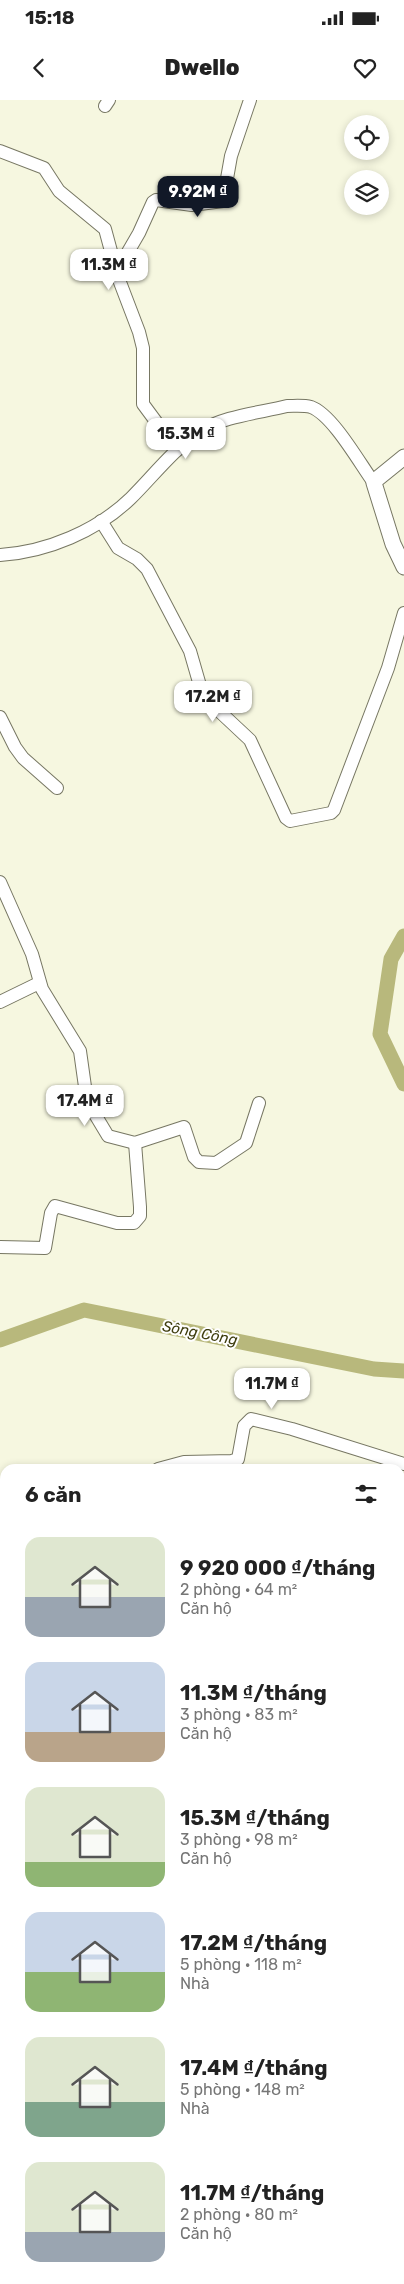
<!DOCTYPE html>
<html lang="vi">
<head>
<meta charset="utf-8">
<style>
	body { margin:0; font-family:Rubik,sans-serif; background:#f6f6f6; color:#222; height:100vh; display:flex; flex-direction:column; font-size:19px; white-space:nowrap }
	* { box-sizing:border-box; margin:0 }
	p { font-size:16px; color:#767676 }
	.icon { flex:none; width:28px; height:28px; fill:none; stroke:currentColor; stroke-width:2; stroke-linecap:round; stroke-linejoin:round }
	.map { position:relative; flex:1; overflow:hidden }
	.panel { position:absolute; left:0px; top:1364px; width:405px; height:821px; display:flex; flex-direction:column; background:#fff; border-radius:15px 15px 0 0; box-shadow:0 2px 8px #0003 }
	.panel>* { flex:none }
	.fabs { position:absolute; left:344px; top:15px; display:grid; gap:10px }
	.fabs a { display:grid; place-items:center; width:45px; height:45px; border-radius:50%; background:#fff; box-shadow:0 2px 8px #0003; font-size:25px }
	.price { position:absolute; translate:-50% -42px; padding:0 11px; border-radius:10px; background:#fff; color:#222; font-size:16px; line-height:32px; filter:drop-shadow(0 1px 2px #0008) }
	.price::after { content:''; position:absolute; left:50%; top:30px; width:15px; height:11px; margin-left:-8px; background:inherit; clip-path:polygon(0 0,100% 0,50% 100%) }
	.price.on { background:#111827; color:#fff }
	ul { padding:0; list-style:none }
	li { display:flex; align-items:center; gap:15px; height:125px; padding:0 25px }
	li span { display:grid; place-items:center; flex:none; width:140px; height:100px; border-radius:15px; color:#555 }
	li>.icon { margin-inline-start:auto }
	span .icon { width:60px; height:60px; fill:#fffc; stroke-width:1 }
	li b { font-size:21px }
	h2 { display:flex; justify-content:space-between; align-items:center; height:60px; padding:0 25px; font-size:21px }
	.status { display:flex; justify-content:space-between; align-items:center; height:35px; padding:0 25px; background:#fff; direction:ltr }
	.status svg { height:14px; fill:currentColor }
	header { display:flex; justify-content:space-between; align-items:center; height:65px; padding:0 25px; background:#fff; font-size:22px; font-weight:800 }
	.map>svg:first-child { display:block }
</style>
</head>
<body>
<div class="status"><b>15:18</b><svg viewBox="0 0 49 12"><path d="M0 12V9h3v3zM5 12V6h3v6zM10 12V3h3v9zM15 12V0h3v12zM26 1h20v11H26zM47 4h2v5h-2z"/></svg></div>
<header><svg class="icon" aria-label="back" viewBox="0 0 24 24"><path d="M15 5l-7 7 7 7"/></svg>Dwello<svg class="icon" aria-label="heart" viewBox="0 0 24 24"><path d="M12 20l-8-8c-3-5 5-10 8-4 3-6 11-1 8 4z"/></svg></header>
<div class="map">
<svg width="404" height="2184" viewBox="0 0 404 2184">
	<rect width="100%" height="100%" fill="#f6f7e0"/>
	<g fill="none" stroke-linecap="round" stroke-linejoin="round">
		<g stroke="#b8b87c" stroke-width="15">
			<polyline points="404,836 391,859 380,934 404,984"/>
			<polyline points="0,1240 84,1210 374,1269 404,1271"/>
		</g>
		<defs>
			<g id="minor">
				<polyline points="105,6 109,0"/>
				<polyline points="0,51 44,68 59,91 105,129 118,177 139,232 143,248 143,304 177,350"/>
				<polyline points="117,171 139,133 153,102 156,100 192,105 223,101 231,56 250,0"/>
				<polyline points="101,421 118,448 137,459 147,469 190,551 203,596 250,640 286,718 290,721 331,713 334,710 388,568 404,513"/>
				<path d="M0 455C47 452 97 431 131 398 153 376 173 350 199 332 223 316 259 313 287 306 295 306 303 305 311 307 333 315 360 364 374 383"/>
				<polyline points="0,617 15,647 23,658 57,688"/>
				<polyline points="0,782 32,854 42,889 80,951 87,1001 108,1036 135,1043 184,1027 194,1057 199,1062 216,1063 246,1043 259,1003"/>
				<polyline points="0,902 39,883"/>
				<polyline points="0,1147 45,1148 51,1113 55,1106 117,1123 134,1123 140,1116 140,1107 135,1043"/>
				<polyline points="158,1369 184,1362 232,1361 238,1359 244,1326 251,1319 292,1329 404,1364"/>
				<polyline points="0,1489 5,1484"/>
				<polyline points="400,1515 404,1513"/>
				<polyline points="0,1596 5,1614"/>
				<polyline points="0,1671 5,1670"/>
				<polyline points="400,1855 404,1854"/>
				<polyline points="0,1934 5,1934"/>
				<polyline points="400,2004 404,2004"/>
				<polyline points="0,2036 5,2038"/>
				<polyline points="400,2118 404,2110"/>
				<polyline points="400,2178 402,2184"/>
				<polyline points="304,2180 313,2184"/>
				<polyline points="125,2184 127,2180"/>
				<polyline points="238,2184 240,2180"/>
			</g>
			<polyline id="major" points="404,357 377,379 374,383 393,444 404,467"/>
		</defs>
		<use href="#minor" stroke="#777763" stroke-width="14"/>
		<use href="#major" stroke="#777763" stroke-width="17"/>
		<use href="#minor" stroke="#fff" stroke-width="12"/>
		<use href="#major" stroke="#fff" stroke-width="15"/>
	</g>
	<g text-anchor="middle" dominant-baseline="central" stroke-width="4" stroke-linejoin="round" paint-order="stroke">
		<g font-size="15" font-style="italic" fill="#3e3d0e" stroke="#fff">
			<text transform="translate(200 1233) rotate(11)">Sông Công</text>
		</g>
	</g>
</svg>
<div class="fabs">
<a><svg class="icon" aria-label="locate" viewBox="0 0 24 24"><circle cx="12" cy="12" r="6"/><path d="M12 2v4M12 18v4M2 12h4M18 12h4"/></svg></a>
<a><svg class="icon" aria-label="layers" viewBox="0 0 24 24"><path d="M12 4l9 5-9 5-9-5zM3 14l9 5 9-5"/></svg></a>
</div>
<b class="price on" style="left:198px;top:118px">9.92M ₫</b>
<b class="price" style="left:109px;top:191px">11.3M ₫</b>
<b class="price" style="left:186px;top:360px">15.3M ₫</b>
<b class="price" style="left:213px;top:623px">17.2M ₫</b>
<b class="price" style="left:85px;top:1027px">17.4M ₫</b>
<b class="price" style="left:272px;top:1310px">11.7M ₫</b>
<section class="panel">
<h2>6 căn<svg class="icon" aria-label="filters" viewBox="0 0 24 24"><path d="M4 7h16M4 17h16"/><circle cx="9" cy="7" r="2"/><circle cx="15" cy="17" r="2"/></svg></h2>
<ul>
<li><span style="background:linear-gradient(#dfe7d0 60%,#9aa5b1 0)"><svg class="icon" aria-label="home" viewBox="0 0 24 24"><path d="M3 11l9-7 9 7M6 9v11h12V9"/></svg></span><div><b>9 920 000 ₫/tháng</b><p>2 phòng · 64 m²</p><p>Căn hộ</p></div></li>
<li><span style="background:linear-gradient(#c9d6e8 70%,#b9a48a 0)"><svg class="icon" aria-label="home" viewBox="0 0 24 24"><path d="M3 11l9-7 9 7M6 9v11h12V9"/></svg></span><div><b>11.3M ₫/tháng</b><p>3 phòng · 83 m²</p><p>Căn hộ</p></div></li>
<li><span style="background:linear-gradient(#dfe7d0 75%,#8fb573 0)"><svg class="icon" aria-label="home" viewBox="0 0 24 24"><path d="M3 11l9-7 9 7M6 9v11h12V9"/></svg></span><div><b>15.3M ₫/tháng</b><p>3 phòng · 98 m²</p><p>Căn hộ</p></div></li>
<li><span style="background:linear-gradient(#c9d6e8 60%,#8fb573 0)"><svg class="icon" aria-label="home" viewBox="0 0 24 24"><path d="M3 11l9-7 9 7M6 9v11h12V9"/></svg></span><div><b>17.2M ₫/tháng</b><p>5 phòng · 118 m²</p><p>Nhà</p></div></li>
<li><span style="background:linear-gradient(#dfe7d0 65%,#7fa58c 0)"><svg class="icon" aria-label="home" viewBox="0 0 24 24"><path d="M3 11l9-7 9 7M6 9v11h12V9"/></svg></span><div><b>17.4M ₫/tháng</b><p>5 phòng · 148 m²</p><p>Nhà</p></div></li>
<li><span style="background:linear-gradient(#dfe7d0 70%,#9aa5b1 0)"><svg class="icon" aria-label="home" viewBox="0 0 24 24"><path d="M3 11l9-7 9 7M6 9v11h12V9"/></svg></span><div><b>11.7M ₫/tháng</b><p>2 phòng · 80 m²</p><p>Căn hộ</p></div></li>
</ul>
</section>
</div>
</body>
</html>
